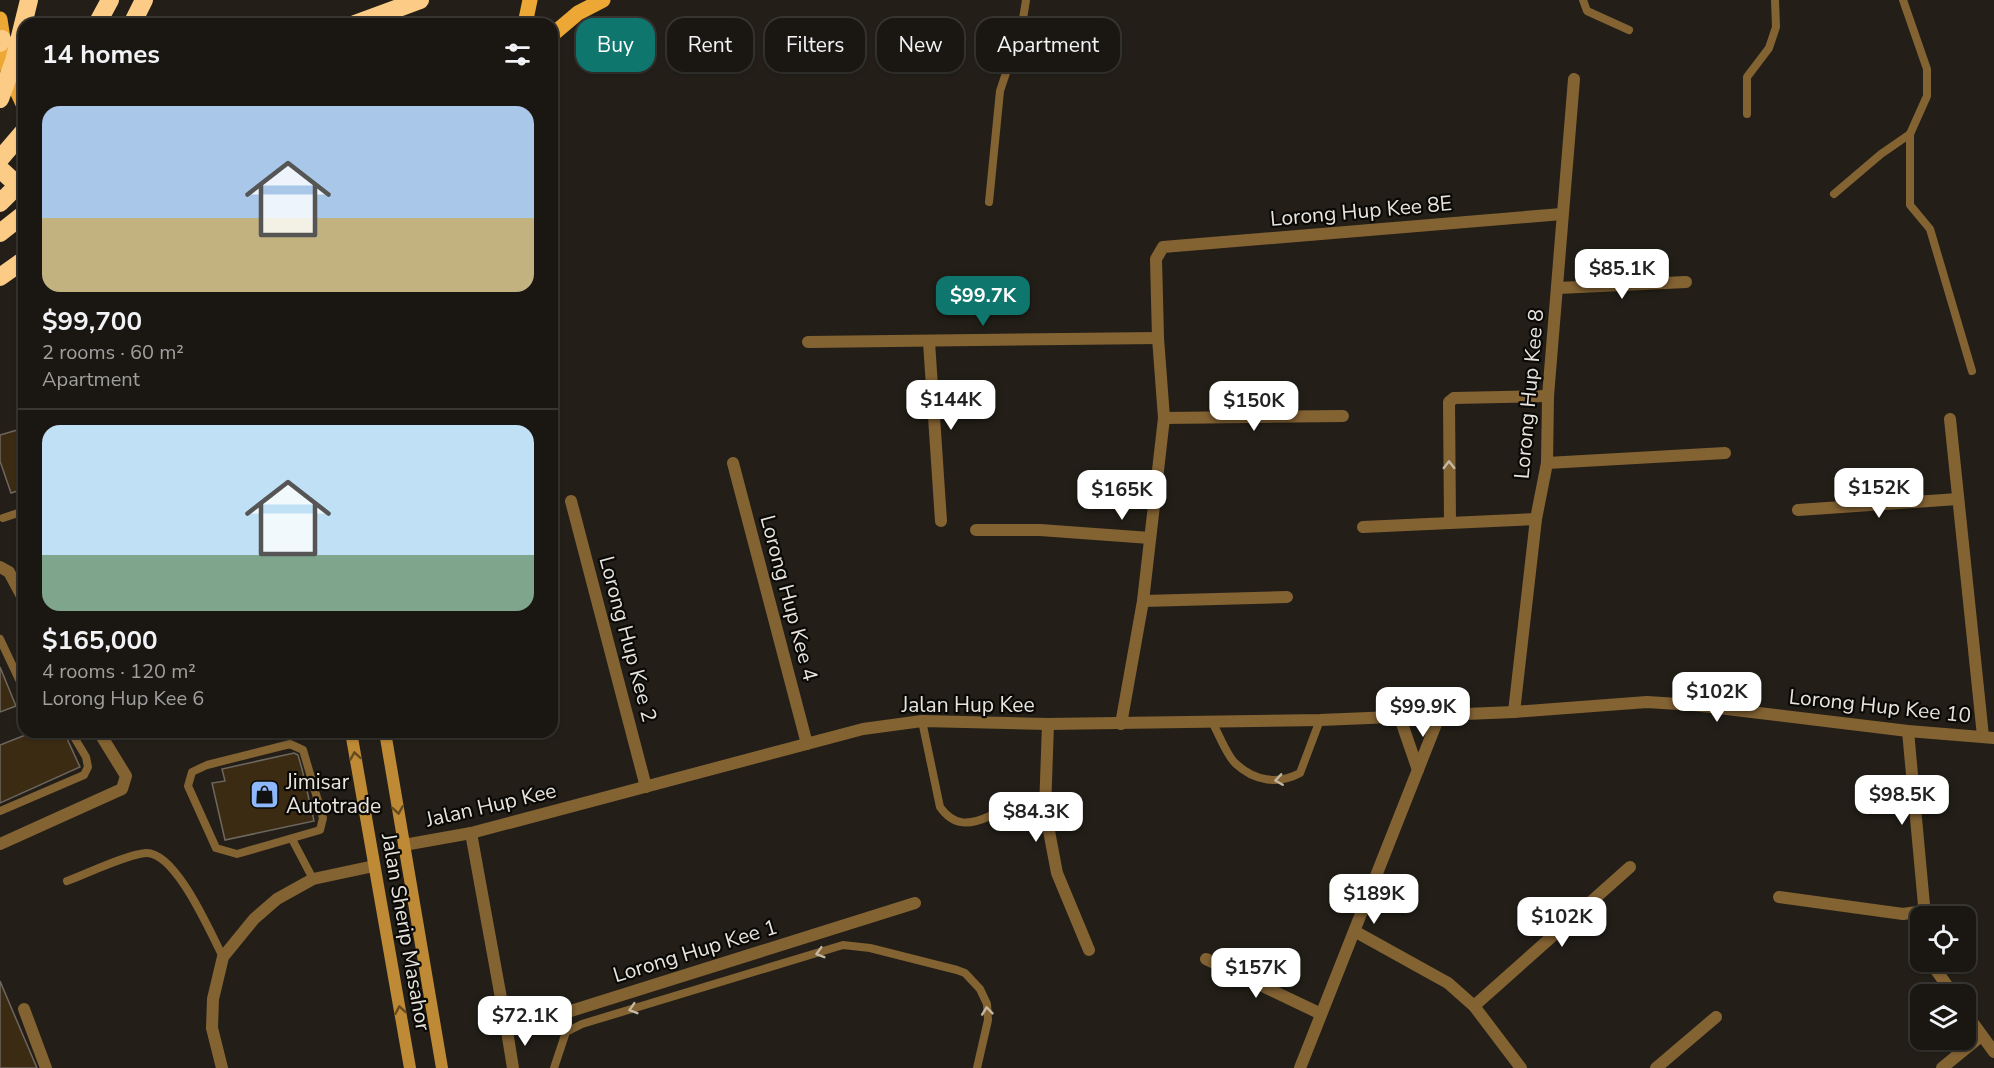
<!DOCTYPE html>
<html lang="en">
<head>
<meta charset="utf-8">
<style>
	body { margin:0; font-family:"Nunito Sans",sans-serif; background:#272420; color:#f1f3f6; height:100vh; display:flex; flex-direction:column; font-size:22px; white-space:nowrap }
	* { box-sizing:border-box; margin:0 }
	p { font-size:20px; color:#9f9f9f }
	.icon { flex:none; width:33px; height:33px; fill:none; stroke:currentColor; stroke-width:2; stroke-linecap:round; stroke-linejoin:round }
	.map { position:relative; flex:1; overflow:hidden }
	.drawer { position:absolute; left:18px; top:18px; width:540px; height:720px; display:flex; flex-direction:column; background:#1a1712; border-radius:18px; box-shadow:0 2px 4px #0004,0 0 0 2px #383632 }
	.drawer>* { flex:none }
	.top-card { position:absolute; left:576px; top:18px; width:570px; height:54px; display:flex; gap:12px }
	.buttons { position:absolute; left:1910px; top:906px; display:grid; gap:12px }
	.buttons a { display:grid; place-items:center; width:66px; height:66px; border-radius:12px; background:#1a1712; box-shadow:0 2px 4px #0004,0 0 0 2px #383632; font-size:30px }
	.price { position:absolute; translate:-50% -51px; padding:0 14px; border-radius:12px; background:#fff; color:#222; font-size:20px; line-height:39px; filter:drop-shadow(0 2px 3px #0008) }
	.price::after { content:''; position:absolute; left:50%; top:36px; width:18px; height:14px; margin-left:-9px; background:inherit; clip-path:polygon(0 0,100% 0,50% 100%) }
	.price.current { background:#0f766e; color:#fff }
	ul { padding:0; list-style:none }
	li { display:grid; align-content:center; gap:12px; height:318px; padding:0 24px }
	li+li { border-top:2px solid #383632 }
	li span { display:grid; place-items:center; height:186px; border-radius:18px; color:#555 }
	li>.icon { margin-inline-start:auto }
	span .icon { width:108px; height:108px; fill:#fffc; stroke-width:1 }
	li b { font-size:26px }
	h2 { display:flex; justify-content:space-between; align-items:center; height:72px; padding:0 24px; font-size:26px }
	.tag { padding:0 21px; border-radius:18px; background:#1a1712; box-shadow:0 2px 4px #0004,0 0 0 2px #383632; font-size:21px; line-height:54px }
	.tag.current { background:#0f766e; color:#fff }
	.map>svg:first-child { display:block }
</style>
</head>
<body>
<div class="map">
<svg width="1994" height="1068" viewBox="0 0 1994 1068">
	<rect width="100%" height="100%" fill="#231f18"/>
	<g fill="#3c2b13" stroke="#6d675f" stroke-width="1.5">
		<polygon points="24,428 24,489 11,493 0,461 0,435"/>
		<polygon points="0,667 16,706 0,712"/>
		<polygon points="33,732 64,732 80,767 0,803 0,745"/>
		<polygon points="294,753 298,755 302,769 314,821 225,840 212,783 225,781 222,769"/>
		<polygon points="0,981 22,1033 37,1068 0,1068"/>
	</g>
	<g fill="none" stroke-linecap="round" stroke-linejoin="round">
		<g stroke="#846333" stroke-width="8">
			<polyline points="1583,0 1587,11 1629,30"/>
			<polyline points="1903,0 1927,69 1927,96 1910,134 1910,205 1930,229 1972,371"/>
			<polyline points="1747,114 1747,77 1769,48 1776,27 1775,0"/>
			<polyline points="1834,194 1881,154 1910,134"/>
			<polyline points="989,202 1000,91 1022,25 1026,0"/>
			<polyline points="3,518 24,511"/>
			<polyline points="0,639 24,690"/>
			<path d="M922 721 940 807C954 827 970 825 990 816"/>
			<path d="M1212 722C1219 734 1226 754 1235 763 1254 781 1278 785 1300 773L1320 720"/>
			<polygon points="290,744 303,750 323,818 320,830 237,854 216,848 188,786 192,772 207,765"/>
			<polyline points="0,811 84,775 88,767 86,757 71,732"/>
			<polyline points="292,839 313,879"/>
			<path d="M67 881C86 874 128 854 146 853 176 852 210 932 223 957"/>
			<polyline points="554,1068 566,1032 582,1024 843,945 870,948 957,970 965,973 980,989 987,1004 988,1020 977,1068"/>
		</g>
		<g stroke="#846333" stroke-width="12">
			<polyline points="1558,288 1686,282"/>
			<polyline points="808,342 1158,338"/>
			<polyline points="929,342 941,521"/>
			<polyline points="1164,418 1343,416"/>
			<polyline points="1950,419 1983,736"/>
			<polyline points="733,463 807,744"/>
			<polyline points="1547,463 1725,453"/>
			<polyline points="571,501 646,787"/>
			<polyline points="1798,510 1958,499"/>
			<polyline points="1450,523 1449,402 1454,398 1548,396"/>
			<polyline points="1363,527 1536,519"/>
			<polyline points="976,530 1040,530 1150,538"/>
			<polyline points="0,567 9,572 24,600"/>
			<polyline points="1143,601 1287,597"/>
			<polyline points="1514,712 1536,519 1547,463 1548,396 1574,79"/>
			<polyline points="1399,715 1418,770"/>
			<polyline points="1048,724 1045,810 1057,873 1089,950"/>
			<polyline points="1121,724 1143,601 1164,418 1158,338 1156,259 1163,247 1562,214"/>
			<polyline points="1908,731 1925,916"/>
			<polyline points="471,833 507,1031 915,903"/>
			<polyline points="0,844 122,789 126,776 99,732"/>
			<polyline points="404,845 471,833 863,729 922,721 1048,724 1320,720 1514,712 1647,702 1694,705 1908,731 1994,738"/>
			<polyline points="1779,897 1903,914 1924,911"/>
			<polyline points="1356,932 1448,983 1474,1006 1521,1068"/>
			<polyline points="1206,959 1319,1013"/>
			<polyline points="1934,962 1936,970 1953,994"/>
			<polyline points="1474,1006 1630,867"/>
			<polyline points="24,1009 46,1068"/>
			<polyline points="1965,1012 1994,1052"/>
			<polyline points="507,1031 513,1068"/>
			<polyline points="222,1068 212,1028 213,999 223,957 254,919 277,899 313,879 374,866"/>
			<polyline points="1300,1068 1440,714"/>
			<polyline points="1656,1068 1716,1017"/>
			<polyline points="1942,1068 1981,1036"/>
		</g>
		<g stroke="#bf8a36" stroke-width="12">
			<polyline points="351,732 410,1068"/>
			<polyline points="385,732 442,1068"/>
		</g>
		<g stroke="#eca734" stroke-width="15">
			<polyline points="0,19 8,72 24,106"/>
			<polyline points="525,24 530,0"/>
			<polyline points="552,35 578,13 603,0"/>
		</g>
		<g stroke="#fccb85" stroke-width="18">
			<polyline points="97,24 110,0"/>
			<polyline points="132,24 144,0"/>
			<polyline points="355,24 420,0"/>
			<polyline points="0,43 2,39"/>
			<polyline points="0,159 24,131"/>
			<polyline points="0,169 24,191"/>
			<polyline points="0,233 24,214"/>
			<polyline points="0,277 24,260"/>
		</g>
		<g stroke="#fccb85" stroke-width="18">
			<polyline points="0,99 14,61 29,0"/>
			<polyline points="0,203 24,179"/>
		</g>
	</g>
	<defs><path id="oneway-chevron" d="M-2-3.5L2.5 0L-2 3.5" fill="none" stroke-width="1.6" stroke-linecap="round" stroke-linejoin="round" transform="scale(1.5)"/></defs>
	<g stroke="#c4b7a3">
		<use href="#oneway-chevron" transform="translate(1449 465) rotate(-90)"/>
		<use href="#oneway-chevron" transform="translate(1279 780) rotate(172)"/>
		<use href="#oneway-chevron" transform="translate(820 953) rotate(164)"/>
		<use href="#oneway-chevron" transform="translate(633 1009) rotate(163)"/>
		<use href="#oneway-chevron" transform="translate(987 1011) rotate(-96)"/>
	</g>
	<g stroke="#654a1e">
		<use href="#oneway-chevron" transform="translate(355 756) rotate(-99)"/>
		<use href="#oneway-chevron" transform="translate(398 810) rotate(81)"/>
		<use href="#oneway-chevron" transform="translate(400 1010) rotate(-100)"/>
	</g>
	<defs>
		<symbol id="shop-square" viewBox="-11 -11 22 22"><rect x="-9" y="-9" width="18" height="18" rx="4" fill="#8db9fc" stroke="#0b0906"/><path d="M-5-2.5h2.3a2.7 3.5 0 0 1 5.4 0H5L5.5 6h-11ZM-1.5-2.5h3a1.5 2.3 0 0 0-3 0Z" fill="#111"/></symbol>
	</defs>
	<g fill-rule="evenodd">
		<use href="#shop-square" x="248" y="778" width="33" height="33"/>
	</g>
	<g text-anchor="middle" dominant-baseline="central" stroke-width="4.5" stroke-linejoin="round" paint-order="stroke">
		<g font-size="21" fill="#e7e4df" stroke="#0b0906">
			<text transform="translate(1361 211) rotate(-5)">Lorong Hup Kee 8E</text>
			<text transform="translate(1529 394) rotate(-85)">Lorong Hup Kee 8</text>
			<text transform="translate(789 598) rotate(75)">Lorong Hup Kee 4</text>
			<text transform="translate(628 639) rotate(75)">Lorong Hup Kee 2</text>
			<text x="968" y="705">Jalan Hup Kee</text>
			<text transform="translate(1880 706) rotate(6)">Lorong Hup Kee 10</text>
			<text transform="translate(491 805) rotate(-13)">Jalan Hup Kee</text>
			<text transform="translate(406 932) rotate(80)">Jalan Sherip Masahor</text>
			<text transform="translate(695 951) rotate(-17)">Lorong Hup Kee 1</text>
		</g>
		<g font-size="21" fill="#e7e4df" stroke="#0b0906" text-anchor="start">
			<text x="286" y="782">Jimisar<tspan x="286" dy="24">Autotrade</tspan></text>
		</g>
	</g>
</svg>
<div class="buttons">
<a><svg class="icon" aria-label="locate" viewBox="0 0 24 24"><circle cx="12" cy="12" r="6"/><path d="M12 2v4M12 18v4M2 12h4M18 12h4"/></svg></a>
<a><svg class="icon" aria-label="layers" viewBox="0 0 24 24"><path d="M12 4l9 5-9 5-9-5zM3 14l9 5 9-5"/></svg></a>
</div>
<b class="price" style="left:1622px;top:300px">$85.1K</b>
<b class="price current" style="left:983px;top:327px">$99.7K</b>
<b class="price" style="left:951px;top:431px">$144K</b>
<b class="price" style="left:1254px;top:432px">$150K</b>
<b class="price" style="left:1879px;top:519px">$152K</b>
<b class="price" style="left:1122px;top:521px">$165K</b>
<b class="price" style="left:1717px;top:723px">$102K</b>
<b class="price" style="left:1423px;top:738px">$99.9K</b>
<b class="price" style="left:1902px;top:826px">$98.5K</b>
<b class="price" style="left:1036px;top:843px">$84.3K</b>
<b class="price" style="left:1374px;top:925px">$189K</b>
<b class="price" style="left:1562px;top:948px">$102K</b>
<b class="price" style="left:1256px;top:999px">$157K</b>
<b class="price" style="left:525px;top:1047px">$72.1K</b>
<div class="top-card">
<a class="tag current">Buy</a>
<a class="tag">Rent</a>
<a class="tag">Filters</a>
<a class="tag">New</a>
<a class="tag">Apartment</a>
</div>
<section class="drawer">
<h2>14 homes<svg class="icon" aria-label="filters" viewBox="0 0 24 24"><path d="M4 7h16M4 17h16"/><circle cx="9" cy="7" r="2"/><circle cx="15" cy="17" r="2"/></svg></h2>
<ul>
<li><span style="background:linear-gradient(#a9c7e8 60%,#c2b280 0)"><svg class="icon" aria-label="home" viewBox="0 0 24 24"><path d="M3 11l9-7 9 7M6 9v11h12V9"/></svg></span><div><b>$99,700</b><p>2 rooms · 60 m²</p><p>Apartment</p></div></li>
<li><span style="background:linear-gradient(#bfe0f5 70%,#7fa58c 0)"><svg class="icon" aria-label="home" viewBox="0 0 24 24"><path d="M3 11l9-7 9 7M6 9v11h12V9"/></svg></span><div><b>$165,000</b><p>4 rooms · 120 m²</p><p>Lorong Hup Kee 6</p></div></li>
</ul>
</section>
</div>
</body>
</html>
